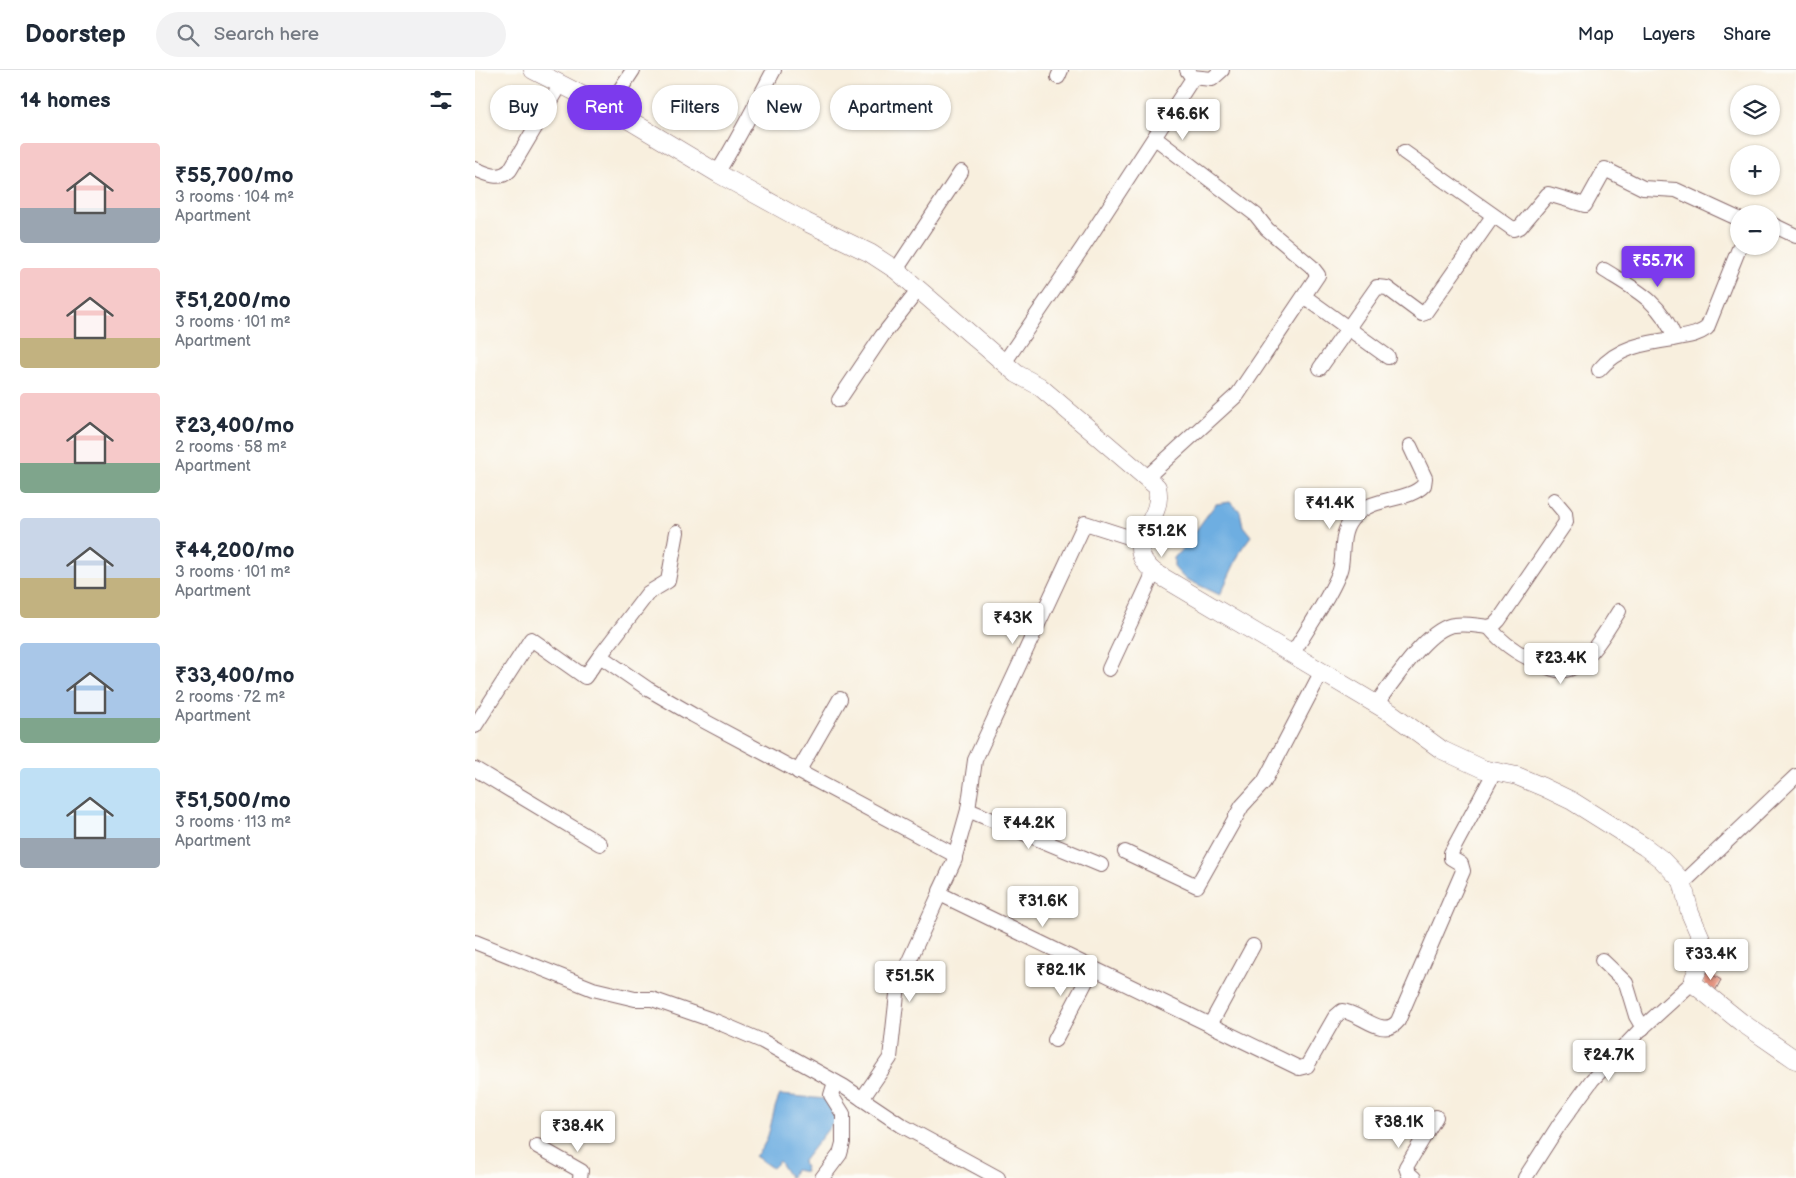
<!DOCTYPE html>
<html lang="en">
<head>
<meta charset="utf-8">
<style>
	body { margin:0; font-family:"Balsamiq Sans",sans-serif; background:#f2f2f3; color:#1f2937; height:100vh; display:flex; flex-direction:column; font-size:19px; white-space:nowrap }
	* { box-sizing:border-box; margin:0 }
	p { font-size:16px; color:#747a83 }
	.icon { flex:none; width:28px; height:28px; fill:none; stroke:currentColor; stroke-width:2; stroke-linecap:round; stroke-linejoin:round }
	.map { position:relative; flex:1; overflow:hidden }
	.side { display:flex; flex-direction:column; background:#fff; width:475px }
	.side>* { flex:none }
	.guide { position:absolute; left:15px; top:15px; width:475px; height:45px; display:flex; gap:10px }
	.tools { position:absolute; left:1255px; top:15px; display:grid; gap:10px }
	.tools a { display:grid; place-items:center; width:50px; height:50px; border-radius:50%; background:#fff; box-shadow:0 1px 4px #0004; font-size:25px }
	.price { position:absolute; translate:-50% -42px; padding:0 11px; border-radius:5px; background:#fff; color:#222; font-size:16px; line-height:32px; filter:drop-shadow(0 1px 2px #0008) }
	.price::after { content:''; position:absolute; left:50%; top:30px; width:15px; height:11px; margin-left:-8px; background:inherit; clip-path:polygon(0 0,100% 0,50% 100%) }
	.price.active { background:#7c3aed; color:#fff }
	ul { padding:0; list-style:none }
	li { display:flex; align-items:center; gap:15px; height:125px; padding:0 20px }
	li span { display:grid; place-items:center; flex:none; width:140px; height:100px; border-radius:5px; color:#555 }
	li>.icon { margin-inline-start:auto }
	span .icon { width:60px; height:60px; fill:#fffc; stroke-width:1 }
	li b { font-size:21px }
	h2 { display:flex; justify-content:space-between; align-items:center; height:60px; padding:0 20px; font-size:21px }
	.pill { padding:0 18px; border-radius:22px; background:#fff; box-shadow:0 1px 4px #0004; font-size:18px; line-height:45px }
	.pill.active { background:#7c3aed; color:#fff }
	header { display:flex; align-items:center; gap:30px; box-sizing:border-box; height:70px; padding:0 25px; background:#fff; border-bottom:1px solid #e0e1e3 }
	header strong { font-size:24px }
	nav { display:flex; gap:28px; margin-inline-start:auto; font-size:18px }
	.search { width:350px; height:45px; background:#f2f2f3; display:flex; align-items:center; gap:12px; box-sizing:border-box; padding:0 18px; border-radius:28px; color:#747a83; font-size:19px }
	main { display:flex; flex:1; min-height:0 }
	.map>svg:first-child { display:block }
</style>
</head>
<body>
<header>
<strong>Doorstep</strong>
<div class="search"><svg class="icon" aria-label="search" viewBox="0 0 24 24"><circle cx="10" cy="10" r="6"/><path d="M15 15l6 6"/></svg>Search here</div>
<nav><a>Map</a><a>Layers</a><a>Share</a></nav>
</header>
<main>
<section class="side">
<h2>14 homes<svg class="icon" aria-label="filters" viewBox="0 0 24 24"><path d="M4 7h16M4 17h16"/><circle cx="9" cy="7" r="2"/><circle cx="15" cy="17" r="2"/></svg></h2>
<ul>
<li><span style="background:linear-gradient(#f6c9c9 65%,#9aa5b1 0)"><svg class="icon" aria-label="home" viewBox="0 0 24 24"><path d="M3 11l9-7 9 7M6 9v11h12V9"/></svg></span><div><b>₹55,700/mo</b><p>3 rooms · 104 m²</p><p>Apartment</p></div></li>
<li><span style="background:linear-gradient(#f6c9c9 70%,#c2b280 0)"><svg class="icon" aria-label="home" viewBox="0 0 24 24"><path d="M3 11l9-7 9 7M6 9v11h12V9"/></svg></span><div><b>₹51,200/mo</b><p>3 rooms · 101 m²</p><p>Apartment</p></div></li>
<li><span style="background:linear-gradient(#f6c9c9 70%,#7fa58c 0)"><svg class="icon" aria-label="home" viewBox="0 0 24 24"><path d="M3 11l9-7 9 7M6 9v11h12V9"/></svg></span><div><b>₹23,400/mo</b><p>2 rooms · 58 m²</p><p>Apartment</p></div></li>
<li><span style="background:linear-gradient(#c9d6e8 60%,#c2b280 0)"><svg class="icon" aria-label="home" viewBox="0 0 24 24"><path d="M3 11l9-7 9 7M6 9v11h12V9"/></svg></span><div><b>₹44,200/mo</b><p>3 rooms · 101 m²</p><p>Apartment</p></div></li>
<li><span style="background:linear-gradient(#a9c7e8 75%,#7fa58c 0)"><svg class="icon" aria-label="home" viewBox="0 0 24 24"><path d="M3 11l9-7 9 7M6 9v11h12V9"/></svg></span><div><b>₹33,400/mo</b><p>2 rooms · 72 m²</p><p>Apartment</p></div></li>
<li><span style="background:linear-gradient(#bfe0f5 70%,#9aa5b1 0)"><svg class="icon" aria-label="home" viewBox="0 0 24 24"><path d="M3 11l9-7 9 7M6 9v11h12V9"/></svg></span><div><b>₹51,500/mo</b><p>3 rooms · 113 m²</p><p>Apartment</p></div></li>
</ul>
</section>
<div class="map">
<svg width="1321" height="1108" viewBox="0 0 1321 1108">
	<rect width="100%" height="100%" fill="#fdfcf7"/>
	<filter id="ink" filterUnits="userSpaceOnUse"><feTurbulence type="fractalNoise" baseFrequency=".02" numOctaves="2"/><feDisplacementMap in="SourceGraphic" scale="10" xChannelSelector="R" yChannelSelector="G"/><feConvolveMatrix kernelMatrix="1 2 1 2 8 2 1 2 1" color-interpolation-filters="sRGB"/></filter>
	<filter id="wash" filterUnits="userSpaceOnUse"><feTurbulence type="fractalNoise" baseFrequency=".0096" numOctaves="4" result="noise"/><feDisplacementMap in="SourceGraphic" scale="20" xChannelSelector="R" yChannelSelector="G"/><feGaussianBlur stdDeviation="1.12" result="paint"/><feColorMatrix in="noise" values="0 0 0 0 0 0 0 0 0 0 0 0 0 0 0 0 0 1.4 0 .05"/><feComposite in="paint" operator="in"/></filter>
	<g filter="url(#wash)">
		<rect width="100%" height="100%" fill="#f8efde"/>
		<g fill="#6eaee1" stroke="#5c6686">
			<path d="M755 432 765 441 768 456 776 466 767 478 745 525 709 508 699 497V488C715 471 726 452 741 434Z"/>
			<path d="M305 1025 351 1029 365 1044 328 1091 331 1102 320 1100 315 1108 304 1091 297 1098 280 1086C298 1070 294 1047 305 1025Z"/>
		</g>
		<g id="blocks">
			<polygon fill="#e5917d" points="1230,900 1246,910 1240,921 1230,915 1228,910"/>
		</g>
	</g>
	<g filter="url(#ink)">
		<use href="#blocks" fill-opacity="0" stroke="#87686a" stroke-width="1"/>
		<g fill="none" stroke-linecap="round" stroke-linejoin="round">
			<defs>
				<g id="minor">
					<polyline points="583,7 586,0"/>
					<polyline points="717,7 737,9 747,0"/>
					<polyline points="133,38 158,0"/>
					<polyline points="929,82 1038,159 1045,157 1073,124 1110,135 1130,99 1168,118 1201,120 1264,149"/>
					<path d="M0 99C13 104 24 111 35 100L86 14"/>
					<path d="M242 103C263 70 280 35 299 0"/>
					<polyline points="1296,154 1321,166"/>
					<polyline points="421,200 486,102"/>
					<path d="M1129 200C1161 220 1185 231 1200 268"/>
					<polyline points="830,227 913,287"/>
					<polyline points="529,293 608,177 716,11 717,7 712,0"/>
					<polyline points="845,298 902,217 912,218 947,244 950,243 1018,146"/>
					<path d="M1124 300C1143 277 1170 273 1198 269 1211 266 1221 266 1232 258L1265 176"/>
					<polyline points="364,330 407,266 443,220"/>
					<polyline points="672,407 763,324 843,205 836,196 792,159 781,145 680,68"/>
					<path d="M202 462 193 511 173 523 125 586 173 619 218 645 478 784 480 789 465 821 467 825 824 998 832 996 860 947 867 941C885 942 908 970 923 951L988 801 986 794 976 788V783L1019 703"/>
					<path d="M1014 557C1027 573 1041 583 1060 591 1069 595 1080 602 1090 600 1111 598 1133 558 1144 541"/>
					<path d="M818 583C829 564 863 515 866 496 869 478 865 460 880 446 898 426 933 432 949 415L950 408 935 376"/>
					<polyline points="634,599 679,502"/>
					<path d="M901 634C918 613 952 558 979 555 991 553 1002 556 1014 557L1019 555 1024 550 1091 452 1090 443 1079 430"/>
					<polyline points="0,656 56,569 110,607 125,586"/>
					<polyline points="0,699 125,774"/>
					<polyline points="323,702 365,629"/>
					<polyline points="493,740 626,795"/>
					<polyline points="650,782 722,816 767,736 789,712 847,601"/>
					<polyline points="480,786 493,740 500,690 610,453 666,471"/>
					<polyline points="1207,814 1321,706"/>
					<polyline points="0,872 118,919 160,929 177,929 240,951 287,971 368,1016 426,1055 523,1108"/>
					<polyline points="1127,890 1151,913 1161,946 1168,958"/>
					<polyline points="735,955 778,876"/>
					<polyline points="580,970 618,898"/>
					<polyline points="387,1029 415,988 423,915 465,823"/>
					<polyline points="62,1076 106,1101 105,1108"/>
					<polyline points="347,1108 365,1084 368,1073 368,1044 356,1025 360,1012"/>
					<polyline points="939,1108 933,1103 931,1097 961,1047"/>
					<polyline points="1050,1108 1084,1055 1117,1010 1165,960 1219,911"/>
				</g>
				<path id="major" d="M58 0 144 44 244 104 331 152 395 183 421 200 542 304 564 316 682 417C691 453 642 471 679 502L916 643 967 680 1008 699 1042 706 1068 717 1097 731 1170 777 1186 789 1207 811 1215 843 1228 873V888L1219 908 1220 915 1266 952 1321 990"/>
			</defs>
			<use href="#minor" stroke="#87686a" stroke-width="16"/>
			<use href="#major" stroke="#87686a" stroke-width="19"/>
			<use href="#minor" stroke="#fff" stroke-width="14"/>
			<use href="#major" stroke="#fff" stroke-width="18"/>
		</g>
	</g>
</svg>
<div class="tools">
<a><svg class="icon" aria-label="layers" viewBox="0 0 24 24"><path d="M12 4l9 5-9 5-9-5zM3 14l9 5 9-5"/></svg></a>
<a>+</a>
<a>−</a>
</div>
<b class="price" style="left:708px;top:71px">₹46.6K</b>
<b class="price active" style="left:1183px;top:218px">₹55.7K</b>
<b class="price" style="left:855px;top:460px">₹41.4K</b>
<b class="price" style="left:687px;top:488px">₹51.2K</b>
<b class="price" style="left:538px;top:575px">₹43K</b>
<b class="price" style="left:1086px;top:615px">₹23.4K</b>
<b class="price" style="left:554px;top:780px">₹44.2K</b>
<b class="price" style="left:568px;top:858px">₹31.6K</b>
<b class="price" style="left:1236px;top:911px">₹33.4K</b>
<b class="price" style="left:586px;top:927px">₹82.1K</b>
<b class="price" style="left:435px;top:933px">₹51.5K</b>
<b class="price" style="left:1134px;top:1012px">₹24.7K</b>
<b class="price" style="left:924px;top:1079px">₹38.1K</b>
<b class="price" style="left:103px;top:1083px">₹38.4K</b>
<div class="guide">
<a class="pill">Buy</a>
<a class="pill active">Rent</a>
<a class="pill">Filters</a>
<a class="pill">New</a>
<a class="pill">Apartment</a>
</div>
</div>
</main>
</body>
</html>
